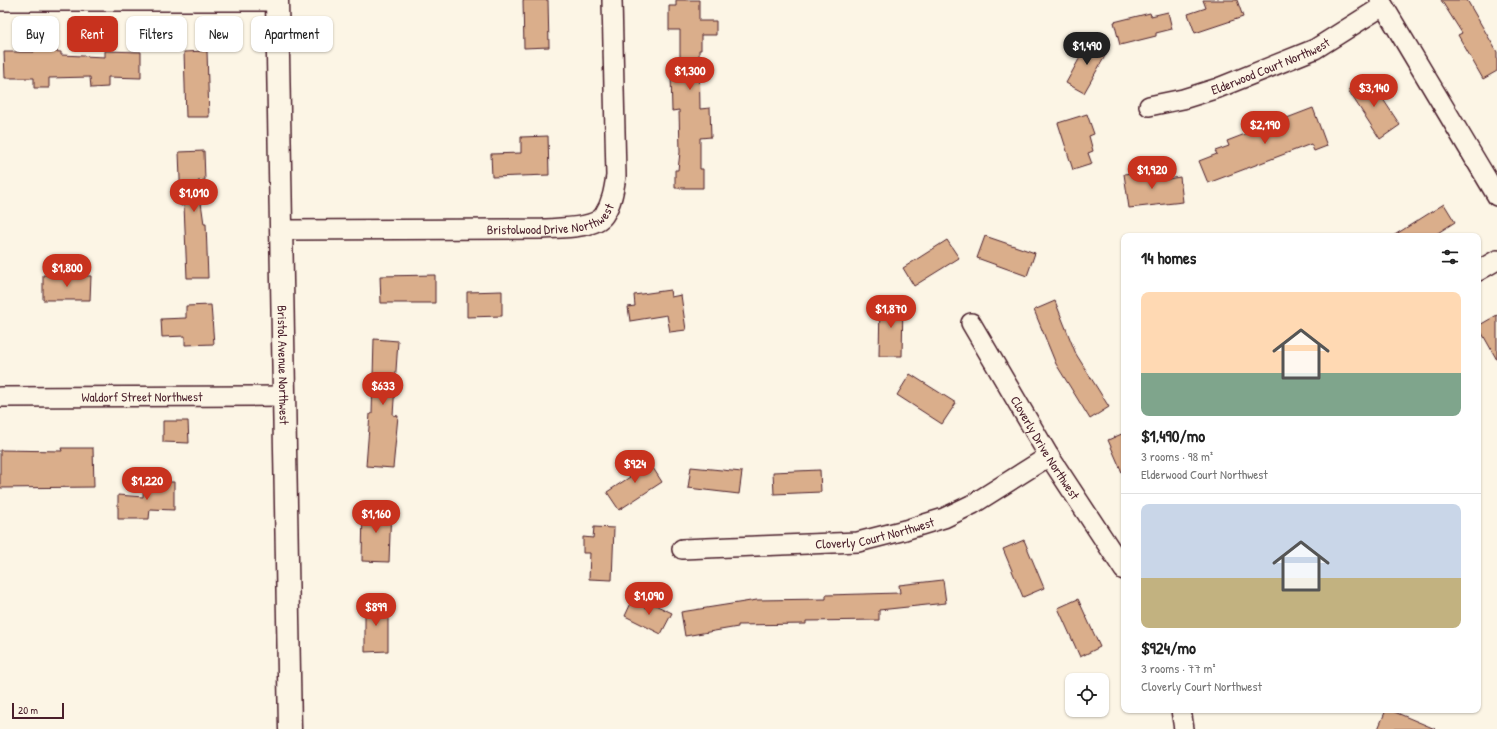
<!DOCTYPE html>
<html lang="en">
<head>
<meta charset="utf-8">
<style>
	body { margin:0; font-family:"Patrick Hand",sans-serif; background:#f6f6f6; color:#222; height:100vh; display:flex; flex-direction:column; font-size:15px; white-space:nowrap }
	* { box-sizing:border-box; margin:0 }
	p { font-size:13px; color:#767676 }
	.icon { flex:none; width:22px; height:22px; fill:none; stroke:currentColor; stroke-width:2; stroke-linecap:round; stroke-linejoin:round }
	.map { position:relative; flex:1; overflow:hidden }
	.side { position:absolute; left:1121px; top:233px; width:360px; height:480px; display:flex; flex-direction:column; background:#fff; border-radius:8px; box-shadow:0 1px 3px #0004 }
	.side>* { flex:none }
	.hud { position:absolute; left:12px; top:16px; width:380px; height:36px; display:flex; gap:8px }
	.fabs { position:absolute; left:1065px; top:673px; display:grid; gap:8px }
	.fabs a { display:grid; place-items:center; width:44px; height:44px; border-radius:8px; background:#fff; box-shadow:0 1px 3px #0004; font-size:20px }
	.scale { position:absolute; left:12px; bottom:10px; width:52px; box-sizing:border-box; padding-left:4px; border:2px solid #4a1f2b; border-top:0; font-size:11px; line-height:14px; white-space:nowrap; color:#4a1f2b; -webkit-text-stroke:3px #fcf5e5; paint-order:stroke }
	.price { position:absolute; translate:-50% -34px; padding:0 9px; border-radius:14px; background:#c8321e; color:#fff; font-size:13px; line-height:26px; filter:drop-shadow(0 1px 2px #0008) }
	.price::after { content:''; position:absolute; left:50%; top:24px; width:12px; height:9px; margin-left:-6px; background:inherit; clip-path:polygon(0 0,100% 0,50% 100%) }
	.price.selected { background:#222; color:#fff }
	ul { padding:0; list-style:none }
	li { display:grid; align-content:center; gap:8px; height:212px; padding:0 20px }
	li+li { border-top:1px solid #e0e0e0 }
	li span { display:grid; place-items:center; height:124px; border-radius:8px; color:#555 }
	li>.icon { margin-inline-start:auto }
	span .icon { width:72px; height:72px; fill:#fffc; stroke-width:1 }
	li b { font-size:17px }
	h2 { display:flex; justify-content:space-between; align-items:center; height:48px; padding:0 20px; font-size:17px }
	.chip { padding:0 14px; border-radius:8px; background:#fff; box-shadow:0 1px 3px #0004; font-size:14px; line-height:36px }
	.chip.selected { background:#c8321e; color:#fff }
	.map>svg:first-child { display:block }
</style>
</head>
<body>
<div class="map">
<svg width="1497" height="729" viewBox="0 0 1497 729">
	<rect width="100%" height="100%" fill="#fcf5e5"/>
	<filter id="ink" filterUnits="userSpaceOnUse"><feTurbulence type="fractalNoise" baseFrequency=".025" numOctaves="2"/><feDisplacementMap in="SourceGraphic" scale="8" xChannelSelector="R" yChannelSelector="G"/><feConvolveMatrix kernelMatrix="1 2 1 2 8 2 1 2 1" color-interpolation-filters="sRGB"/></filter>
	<g filter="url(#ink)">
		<g fill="#daae8b" stroke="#4a1f2b">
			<polygon points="523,0 548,0 549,47 524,48"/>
			<polygon points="676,0 699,0 699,21 716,21 716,35 701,35 701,50 699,50 700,109 710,108 711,137 700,138 700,169 703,169 703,188 675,188 675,170 678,170 680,152 679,110 672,111 671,74 680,74 680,30 669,30 669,6 676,6"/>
			<polygon points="1203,0 1237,0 1243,17 1195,33 1188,14 1206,8"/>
			<polygon points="1441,0 1467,0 1497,52 1497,71 1483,79 1458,35 1462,33"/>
			<polygon points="1168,12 1172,29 1156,33 1156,36 1120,45 1114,22 1150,13 1151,16"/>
			<polygon points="1090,39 1109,49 1084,93 1066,83"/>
			<polygon points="34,50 61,52 61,55 105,57 105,51 141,52 141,78 108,77 108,87 91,88 90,77 49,78 49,88 34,88 34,78 5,78 4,52 34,52"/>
			<polygon points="207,51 209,117 186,117 184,52"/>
			<polygon points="1367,78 1375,91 1377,90 1400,125 1380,139 1348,90"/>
			<polygon points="1313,108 1327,146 1314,151 1311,144 1208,183 1199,161 1217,154 1215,151 1229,146 1227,141"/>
			<polygon points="1087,114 1094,134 1089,136 1093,151 1088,153 1092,164 1073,170 1058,123"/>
			<polygon points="548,136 549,175 492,177 491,154 521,153 521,137"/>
			<polygon points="204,151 205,180 198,181 204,224 206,224 208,278 187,278 184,205 181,206 179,152"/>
			<polygon points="1147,171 1147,178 1162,176 1162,180 1180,177 1183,202 1129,208 1124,174"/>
			<polygon points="1444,204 1455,222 1433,236 1393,236"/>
			<polygon points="985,236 1035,253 1027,276 977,258"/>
			<polygon points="947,240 959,258 914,286 903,268"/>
			<polygon points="43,275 91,276 90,300 43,300"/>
			<polygon points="435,275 435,303 381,303 380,276"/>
			<polygon points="670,290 671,297 681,295 686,330 670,332 667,315 630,321 628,307 635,306 634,295"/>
			<polygon points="502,291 502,316 467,317 467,292"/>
			<polygon points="1055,301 1076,354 1109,407 1090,419 1056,364 1034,310"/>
			<polygon points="880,302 903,302 902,356 879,356"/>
			<polygon points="211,305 214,344 185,345 185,336 162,337 161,319 186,318 186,306"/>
			<polygon points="1497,315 1497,360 1478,326"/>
			<polygon points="374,339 398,341 393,415 398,416 393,468 366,466 370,414 372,414"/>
			<polygon points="910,374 956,403 942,424 897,395"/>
			<polygon points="163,421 188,421 189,443 163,442"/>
			<polygon points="1124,433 1124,477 1108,440"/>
			<polygon points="61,448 93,448 94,487 0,488 0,450 62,451"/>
			<polygon points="646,457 662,482 619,510 607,492 630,477 626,471"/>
			<polygon points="691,467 742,472 739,494 688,488"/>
			<polygon points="820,470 821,492 774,494 773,472"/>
			<polygon points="144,482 174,482 174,510 150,509 149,519 118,519 118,495 143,497"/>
			<polygon points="363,506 391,507 389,562 362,561"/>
			<polygon points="594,527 614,528 612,580 589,579 590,553 583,553 583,537 593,538"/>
			<polygon points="1024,540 1044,588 1023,597 1003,549"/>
			<polygon points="943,580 946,603 879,610 879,620 806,621 806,624 738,625 738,627 685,636 681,612 757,600 826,599 826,595 900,593 899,585"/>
			<polygon points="1078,599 1100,647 1080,657 1058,608"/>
			<polygon points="632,601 647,608 649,602 672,613 661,634 625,616"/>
			<polygon points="388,602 388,651 365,652 365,603"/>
			<polygon points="1386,710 1390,710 1435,729 1378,729"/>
		</g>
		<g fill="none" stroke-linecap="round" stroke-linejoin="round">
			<defs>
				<g id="minor">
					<polyline points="1380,0 1497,196"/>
					<polyline points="0,1 277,1"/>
					<path id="s1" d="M1149 106 1183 99 1218 88 1315 49 1383 6"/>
					<path id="s2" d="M281 230 543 229C558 228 595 229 604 215 612 203 614 189 616 176L612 0"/>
					<polyline points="1478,271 1497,260"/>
					<path id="s3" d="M971 323 1049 456 1124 570"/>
					<path id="s4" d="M0 397 285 396"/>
					<path id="s5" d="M682 549 858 542 905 530 944 518 973 504 1049 456"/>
					<polyline points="1181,710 1184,729"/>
				</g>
				<g id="tertiary">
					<path id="s6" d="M277 0 290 729"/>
				</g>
			</defs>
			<use href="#minor" stroke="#4a1f2b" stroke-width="22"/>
			<use href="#tertiary" stroke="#4a1f2b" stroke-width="25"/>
			<use href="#minor" stroke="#fcf5e5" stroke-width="19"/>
			<use href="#tertiary" stroke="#fcf5e5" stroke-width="22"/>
		</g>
	</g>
	<g text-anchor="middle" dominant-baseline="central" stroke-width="3.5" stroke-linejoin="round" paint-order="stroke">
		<g font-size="13" fill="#4a1f2b" stroke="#fcf5e5">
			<text stroke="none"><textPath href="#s1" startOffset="128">Elderwood Court Northwest</textPath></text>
			<text stroke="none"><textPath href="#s2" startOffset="272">Bristolwood Drive Northwest</textPath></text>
			<text stroke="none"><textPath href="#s6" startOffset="365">Bristol Avenue Northwest</textPath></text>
			<text stroke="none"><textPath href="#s4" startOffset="142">Waldorf Street Northwest</textPath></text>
			<text stroke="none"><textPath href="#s3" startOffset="145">Cloverly Drive Northwest</textPath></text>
			<text stroke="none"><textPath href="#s5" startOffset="194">Cloverly Court Northwest</textPath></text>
		</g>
	</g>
</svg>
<div class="fabs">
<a><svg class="icon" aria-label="locate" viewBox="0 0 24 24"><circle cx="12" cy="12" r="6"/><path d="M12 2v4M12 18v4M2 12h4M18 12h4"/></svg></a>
</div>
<div class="scale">20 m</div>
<b class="price selected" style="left:1087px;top:66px">$1,490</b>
<b class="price" style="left:690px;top:91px">$1,300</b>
<b class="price" style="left:1374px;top:108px">$3,140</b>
<b class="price" style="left:1265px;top:145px">$2,190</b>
<b class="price" style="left:1152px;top:190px">$1,920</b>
<b class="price" style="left:194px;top:213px">$1,010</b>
<b class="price" style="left:67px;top:288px">$1,800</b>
<b class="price" style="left:891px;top:329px">$1,870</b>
<b class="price" style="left:383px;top:406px">$633</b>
<b class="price" style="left:635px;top:484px">$924</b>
<b class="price" style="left:147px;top:501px">$1,220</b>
<b class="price" style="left:376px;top:534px">$1,160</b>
<b class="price" style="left:649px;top:616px">$1,090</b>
<b class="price" style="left:376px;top:627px">$899</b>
<div class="hud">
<a class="chip">Buy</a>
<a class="chip selected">Rent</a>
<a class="chip">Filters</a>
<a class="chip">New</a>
<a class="chip">Apartment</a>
</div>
<section class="side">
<h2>14 homes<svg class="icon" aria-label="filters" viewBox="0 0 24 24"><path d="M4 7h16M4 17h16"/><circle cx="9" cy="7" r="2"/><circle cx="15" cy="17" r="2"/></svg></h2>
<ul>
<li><span style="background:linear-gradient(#ffd9b3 65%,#7fa58c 0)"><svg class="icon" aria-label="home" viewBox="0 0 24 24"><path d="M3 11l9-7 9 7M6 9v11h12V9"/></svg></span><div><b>$1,490/mo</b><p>3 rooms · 98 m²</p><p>Elderwood Court Northwest</p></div></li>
<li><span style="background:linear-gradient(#c9d6e8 60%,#c2b280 0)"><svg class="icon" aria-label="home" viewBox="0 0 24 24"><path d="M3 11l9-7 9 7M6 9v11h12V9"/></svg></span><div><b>$924/mo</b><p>3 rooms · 77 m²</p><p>Cloverly Court Northwest</p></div></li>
</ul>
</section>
</div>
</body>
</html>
